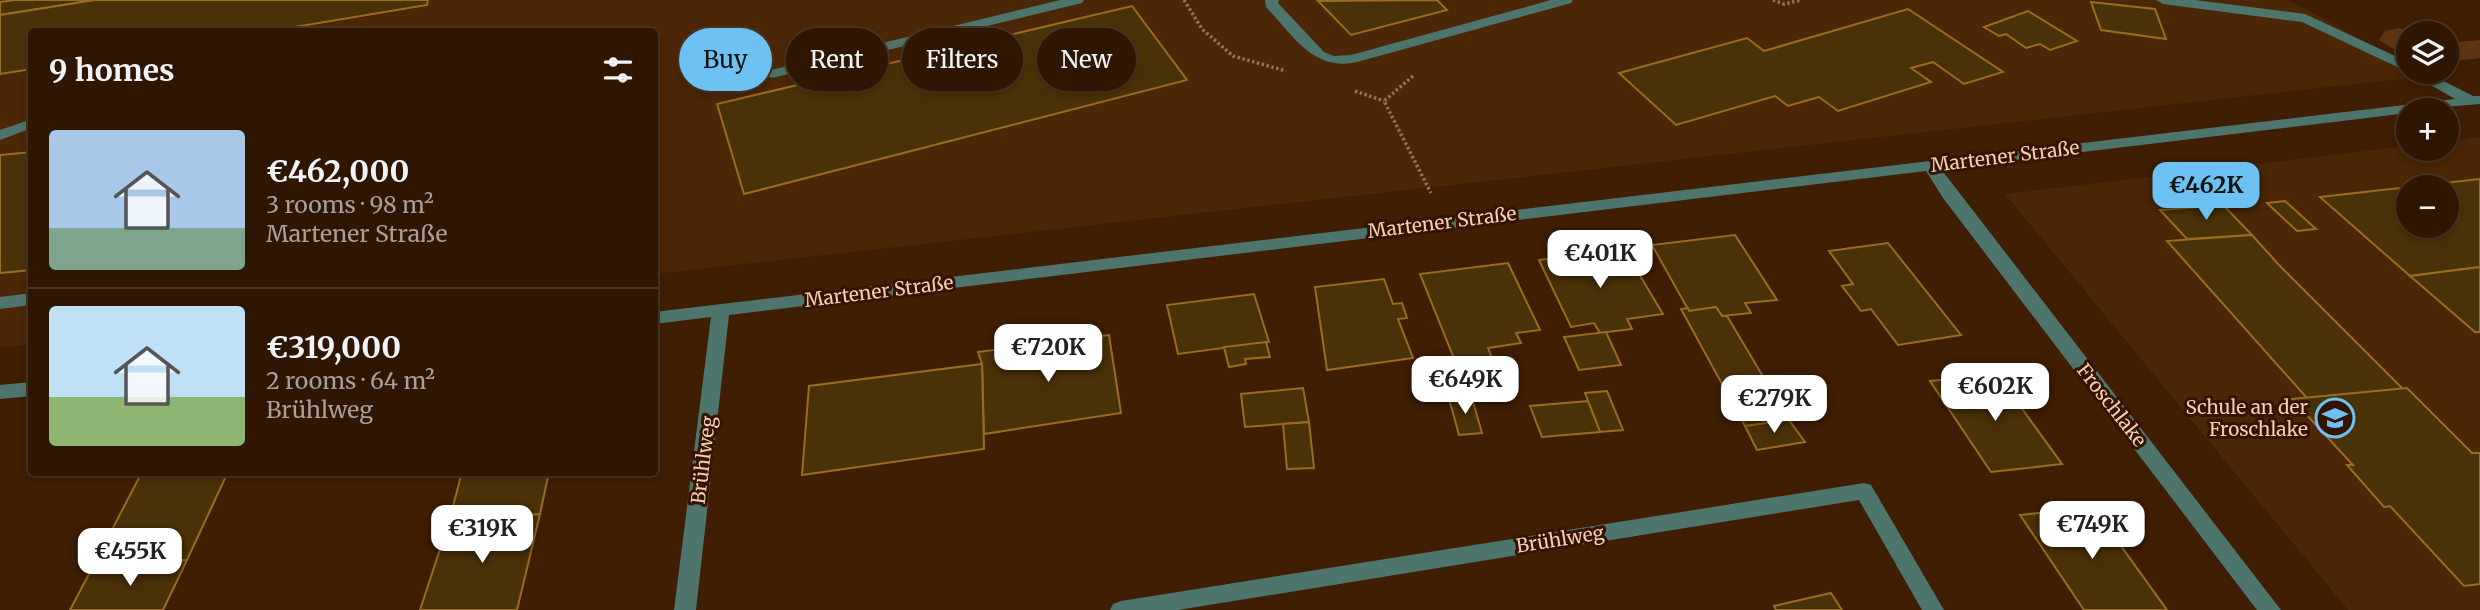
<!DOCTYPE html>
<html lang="en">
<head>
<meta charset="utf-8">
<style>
	body { margin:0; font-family:Merriweather,serif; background:#371f0c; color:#f1f3f6; height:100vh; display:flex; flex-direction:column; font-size:26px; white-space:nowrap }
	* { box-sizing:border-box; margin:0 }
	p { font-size:23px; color:#a79f99 }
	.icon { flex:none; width:38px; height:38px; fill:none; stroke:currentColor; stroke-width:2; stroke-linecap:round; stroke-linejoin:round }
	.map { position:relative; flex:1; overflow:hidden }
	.details { position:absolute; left:28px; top:28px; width:630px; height:448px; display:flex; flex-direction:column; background:#2f1602; border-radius:7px; box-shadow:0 4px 10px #0003,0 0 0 2px #4a3524 }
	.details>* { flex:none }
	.guide { position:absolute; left:679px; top:28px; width:665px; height:63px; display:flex; gap:14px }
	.buttons { position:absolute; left:2396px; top:21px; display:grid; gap:14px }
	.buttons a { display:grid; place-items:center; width:63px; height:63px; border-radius:50%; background:#2f1602; box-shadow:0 4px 10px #0003,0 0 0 2px #4a3524; font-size:35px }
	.price { position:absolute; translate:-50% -60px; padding:0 16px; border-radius:14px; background:#fff; color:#222; font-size:23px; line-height:46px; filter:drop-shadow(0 2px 4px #0008) }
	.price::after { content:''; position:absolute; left:50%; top:42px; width:21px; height:16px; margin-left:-10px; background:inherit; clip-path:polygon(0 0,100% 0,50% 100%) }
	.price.current { background:#6ec2f3; color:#111 }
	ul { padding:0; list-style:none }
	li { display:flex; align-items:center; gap:21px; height:175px; padding:0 21px }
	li+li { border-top:2px solid #4a3524 }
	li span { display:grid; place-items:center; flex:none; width:196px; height:140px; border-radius:7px; color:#555 }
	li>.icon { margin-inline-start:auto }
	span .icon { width:84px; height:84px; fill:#fffc; stroke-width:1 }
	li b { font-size:30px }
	h2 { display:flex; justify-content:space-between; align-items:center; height:84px; padding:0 21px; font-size:30px }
	.chip { padding:0 24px; border-radius:32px; background:#2f1602; box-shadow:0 4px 10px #0003,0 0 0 2px #4a3524; font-size:24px; line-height:63px }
	.chip.current { background:#6ec2f3; color:#111 }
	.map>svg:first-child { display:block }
</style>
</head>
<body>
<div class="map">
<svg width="2480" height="610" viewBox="0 0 2480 610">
	<rect width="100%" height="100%" fill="#3f1e03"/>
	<g fill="#4b2607" fill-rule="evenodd">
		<polygon points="0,0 2289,0 2408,66 2408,72 2419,72 2427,76 655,274 654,32 32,32 31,344 0,348"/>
		<path d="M2480 137V610H2348L2005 194 2408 146V149H2446L2447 141ZM2408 187H2446V226H2408Z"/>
	</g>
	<g fill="#5f3412">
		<polygon points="2399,28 2412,33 2408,33 2408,58 2379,40 2385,31"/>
		<polygon points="2480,40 2480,58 2447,62 2447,43"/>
	</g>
	<g fill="#4a3208" stroke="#996c1f" stroke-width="2" fill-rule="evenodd">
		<polygon points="15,0 95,0 0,15 0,2"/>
		<polygon points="95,0 428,0 427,5 265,32 32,32 32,69 0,74 0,15"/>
		<polygon points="1437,0 1447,10 1351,35 1318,1"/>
		<polygon points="2091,2 2155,9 2166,39 2101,30"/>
		<polygon points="1132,6 1187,80 744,194 717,104"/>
		<polygon points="1908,9 2003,72 1964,84 1933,62 1911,68 1931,82 1838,111 1819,97 1788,106 1775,96 1676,125 1619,73 1747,38 1764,51"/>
		<polygon points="2028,11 2077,41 2050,50 2040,44 2026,48 2006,34 1999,36 1984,27"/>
		<polygon points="32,152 32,270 0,273 0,155"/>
		<path d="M2480 179V267L2410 276 2320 197ZM2408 187H2446V226H2408Z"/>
		<polygon points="2285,201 2316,229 2297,231 2267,203"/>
		<polygon points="2223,205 2252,235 2187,239 2160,210"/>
		<polygon points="1735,235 1777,300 1745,303 1751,313 1722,316 1716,307 1689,311 1652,245"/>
		<polygon points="2252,235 2279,265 2403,389 2307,398 2167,241"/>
		<polygon points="1888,243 1961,335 1898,345 1871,309 1861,311 1842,286 1853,284 1829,251"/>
		<polygon points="1624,249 1663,314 1627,319 1632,329 1600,333 1594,323 1571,327 1539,260"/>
		<polygon points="1508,263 1540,330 1516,333 1521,343 1488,348 1493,361 1457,366 1420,274"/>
		<polygon points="2480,267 2480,332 2475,332 2410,276"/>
		<polygon points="1384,279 1393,304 1402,303 1407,318 1398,319 1413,358 1327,370 1315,287"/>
		<polygon points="1254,294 1269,342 1178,354 1167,305"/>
		<polygon points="1716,307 1722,316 1727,316 1789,420 1745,426 1681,309 1688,308 1689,311"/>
		<polygon points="1606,332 1621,365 1579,370 1564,337"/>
		<polygon points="1109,335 1121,413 984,434 982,364 978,352"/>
		<polygon points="1266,342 1270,357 1245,359 1246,364 1229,367 1224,347"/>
		<polygon points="982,364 984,449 802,475 809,386"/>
		<polygon points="1501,364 1508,386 1460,390 1453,369"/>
		<polygon points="1997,374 2062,464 1991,472 1930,381"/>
		<polygon points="1303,388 1309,422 1245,427 1241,394"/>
		<polygon points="2407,388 2472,453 2480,453 2480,584 2464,586 2390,506 2384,507 2347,465 2353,465 2292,399"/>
		<polygon points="1607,391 1623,430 1600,432 1585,393"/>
		<polygon points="1471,395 1482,433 1459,435 1449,399"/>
		<polygon points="1588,401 1600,432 1542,437 1530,406"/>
		<polygon points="1789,420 1805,442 1757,450 1745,426"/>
		<polygon points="1309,422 1314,468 1287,469 1283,424"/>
		<polygon points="142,472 228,472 187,560 90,572"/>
		<polygon points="462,472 549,472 540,514 448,525"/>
		<polygon points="2093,507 2167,610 2084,610 2020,515"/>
		<polygon points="540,514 517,610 420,610 448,525"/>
		<polygon points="187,560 163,610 70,610 90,572"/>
		<polygon points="1831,593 1842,610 1776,610 1774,606"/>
	</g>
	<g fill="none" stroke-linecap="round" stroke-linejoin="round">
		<g stroke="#96735a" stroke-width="3.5" stroke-dasharray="2.5 2.5" stroke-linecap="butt">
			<polyline points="1184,0 1202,29 1233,56 1286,71"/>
			<polyline points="1773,0 1784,4 1801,0"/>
			<polyline points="1413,76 1384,101 1431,193"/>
			<polyline points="1355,91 1384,101"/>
		</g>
		<g fill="#4e756b" fill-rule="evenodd">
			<polygon points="1060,0 1084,0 1082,3 772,78 765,74 767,71"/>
			<path d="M1265 0H1279L1278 3 1324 52 1334 56 1351 55 1551 0H1573L1571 3 1357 62C1313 72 1293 35 1266 7Z"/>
			<polygon points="2156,0 2195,0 2305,14 2408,62 2408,72 2426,72 2473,96 2480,96 2480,104 2408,110 2408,113 1941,169 2281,610 2257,610 1943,198 1926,171 729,315 696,610 674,610 711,317 654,324 654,312 2455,99 2408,72 2302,22 2163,4"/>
			<polygon points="32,119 32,128 0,140 0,130"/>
			<polygon points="32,293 32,305 0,309 0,297"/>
			<polygon points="32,382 32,396 0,399 0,385"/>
			<polygon points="1864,483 1871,485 1944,610 1922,610 1859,500 1178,610 1110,610 1113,604 1121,601"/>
		</g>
	</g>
	<defs>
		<symbol id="school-ring" viewBox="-11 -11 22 22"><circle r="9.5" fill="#341400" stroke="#6ec2f3" stroke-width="1.5"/><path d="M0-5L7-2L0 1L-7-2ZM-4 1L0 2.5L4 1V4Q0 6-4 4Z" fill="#6ec2f3"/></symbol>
	</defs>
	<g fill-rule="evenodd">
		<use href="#school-ring" x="2313" y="396" width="44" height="44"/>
	</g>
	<g text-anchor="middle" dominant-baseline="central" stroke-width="6" stroke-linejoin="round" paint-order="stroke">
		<g font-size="19" fill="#f3ceb6" stroke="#341400">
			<text transform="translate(2005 156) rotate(-7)">Martener Straße</text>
			<text transform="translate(1442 222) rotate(-7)">Martener Straße</text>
			<text transform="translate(879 291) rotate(-7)">Martener Straße</text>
			<text transform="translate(2112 405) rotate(52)">Froschlake</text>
			<text transform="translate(703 460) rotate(-83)">Brühlweg</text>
			<text transform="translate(1560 539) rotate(-9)">Brühlweg</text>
		</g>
		<g font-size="19" fill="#f3ceb6" stroke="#341400" text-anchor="end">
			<text x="2308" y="407">Schule an der<tspan x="2308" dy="22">Froschlake</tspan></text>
		</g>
	</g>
</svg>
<div class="buttons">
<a><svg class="icon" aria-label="layers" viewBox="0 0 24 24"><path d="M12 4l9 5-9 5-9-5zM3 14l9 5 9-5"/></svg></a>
<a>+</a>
<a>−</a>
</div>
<b class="price current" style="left:2206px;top:222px">€462K</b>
<b class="price" style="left:1600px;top:290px">€401K</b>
<b class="price" style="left:1048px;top:384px">€720K</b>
<b class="price" style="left:1465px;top:416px">€649K</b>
<b class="price" style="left:1995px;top:423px">€602K</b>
<b class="price" style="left:1774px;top:435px">€279K</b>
<b class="price" style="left:2092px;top:561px">€749K</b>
<b class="price" style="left:482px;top:565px">€319K</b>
<b class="price" style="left:130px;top:588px">€455K</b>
<div class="guide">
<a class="chip current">Buy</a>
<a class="chip">Rent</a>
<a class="chip">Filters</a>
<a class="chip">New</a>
</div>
<section class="details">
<h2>9 homes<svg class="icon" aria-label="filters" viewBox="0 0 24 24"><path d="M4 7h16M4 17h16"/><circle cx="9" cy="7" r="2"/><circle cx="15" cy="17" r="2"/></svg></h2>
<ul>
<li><span style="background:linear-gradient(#a9c7e8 70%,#7fa58c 0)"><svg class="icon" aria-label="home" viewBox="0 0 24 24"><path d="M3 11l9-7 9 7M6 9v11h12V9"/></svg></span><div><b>€462,000</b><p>3 rooms · 98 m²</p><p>Martener Straße</p></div></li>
<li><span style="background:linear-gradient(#bfe0f5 65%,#8fb573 0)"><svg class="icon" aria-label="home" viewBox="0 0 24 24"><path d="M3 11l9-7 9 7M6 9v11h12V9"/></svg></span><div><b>€319,000</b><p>2 rooms · 64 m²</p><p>Brühlweg</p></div></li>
</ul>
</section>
</div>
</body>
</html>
